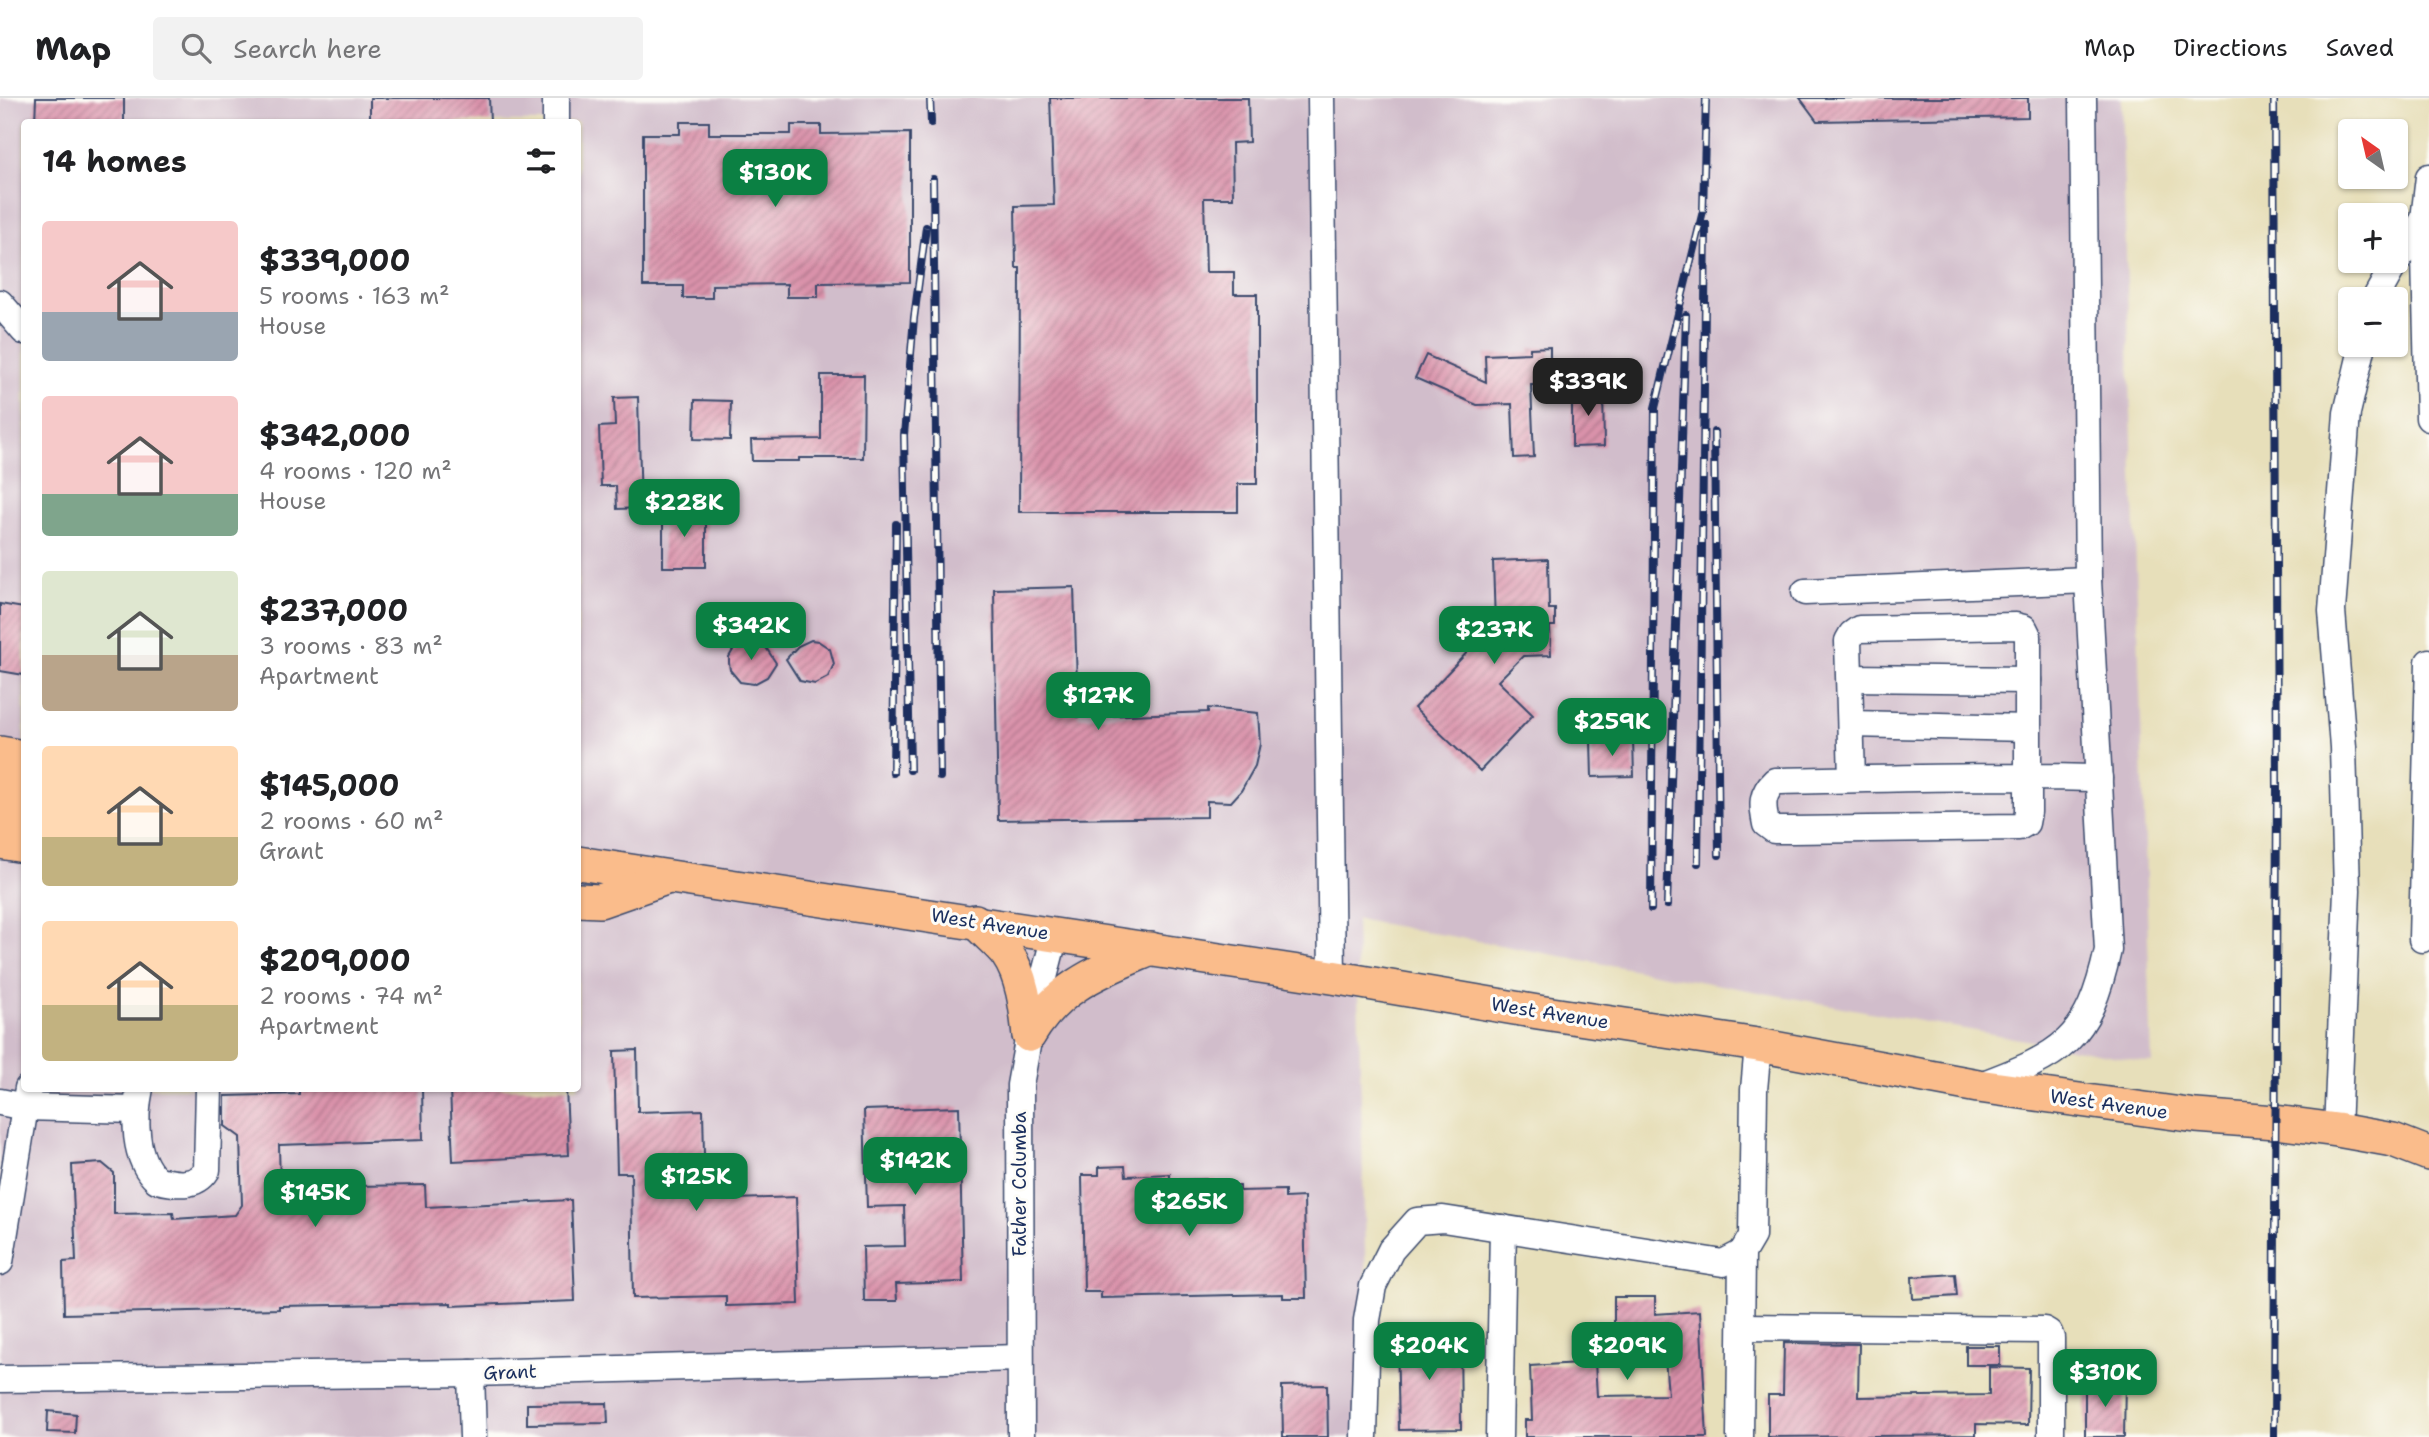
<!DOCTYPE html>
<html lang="en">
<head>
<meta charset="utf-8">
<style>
	body { margin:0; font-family:"Shantell Sans",sans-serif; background:#f2f2f2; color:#202124; height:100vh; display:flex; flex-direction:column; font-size:26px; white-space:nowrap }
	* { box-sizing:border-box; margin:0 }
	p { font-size:23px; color:#757577 }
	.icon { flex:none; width:38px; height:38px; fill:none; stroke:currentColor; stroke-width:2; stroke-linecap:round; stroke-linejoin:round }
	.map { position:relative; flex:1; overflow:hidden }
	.sheet { position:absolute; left:21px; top:21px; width:560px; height:973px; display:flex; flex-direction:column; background:#fff; border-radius:7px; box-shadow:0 2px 5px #0004 }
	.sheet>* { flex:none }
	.needle { width:46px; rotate:326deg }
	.tools { position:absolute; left:2338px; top:21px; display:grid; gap:14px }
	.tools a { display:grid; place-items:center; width:70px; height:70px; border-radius:7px; background:#fff; box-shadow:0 2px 5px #0004; font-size:35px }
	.price { position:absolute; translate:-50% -60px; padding:0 16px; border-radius:14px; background:#0b8043; color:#fff; font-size:23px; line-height:46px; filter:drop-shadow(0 2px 4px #0008) }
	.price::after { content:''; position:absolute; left:50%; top:42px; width:21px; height:16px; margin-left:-10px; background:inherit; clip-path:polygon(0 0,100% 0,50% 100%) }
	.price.on { background:#222; color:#fff }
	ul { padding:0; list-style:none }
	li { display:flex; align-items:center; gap:21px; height:175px; padding:0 21px }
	li span { display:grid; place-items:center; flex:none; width:196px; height:140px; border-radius:7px; color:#555 }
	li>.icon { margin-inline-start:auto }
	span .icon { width:84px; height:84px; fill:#fffc; stroke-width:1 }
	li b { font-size:30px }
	h2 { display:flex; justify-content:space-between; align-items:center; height:84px; padding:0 21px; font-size:30px }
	header { display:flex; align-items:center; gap:42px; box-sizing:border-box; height:98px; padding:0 35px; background:#fff; border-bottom:2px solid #e0e0e0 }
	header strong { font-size:33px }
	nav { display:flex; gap:38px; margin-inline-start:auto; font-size:24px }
	.search { width:490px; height:63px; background:#f2f2f2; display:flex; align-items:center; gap:18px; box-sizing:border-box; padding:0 24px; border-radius:7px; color:#757577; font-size:26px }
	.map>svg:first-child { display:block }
</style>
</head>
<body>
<header>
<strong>Map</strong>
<div class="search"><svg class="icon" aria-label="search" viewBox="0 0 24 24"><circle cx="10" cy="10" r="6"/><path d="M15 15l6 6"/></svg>Search here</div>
<nav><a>Map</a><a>Directions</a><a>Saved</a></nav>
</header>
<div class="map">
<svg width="2429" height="1339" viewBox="0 0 2429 1339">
	<defs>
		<pattern id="building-hatch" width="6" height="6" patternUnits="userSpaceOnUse" patternTransform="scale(1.75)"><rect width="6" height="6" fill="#da92aa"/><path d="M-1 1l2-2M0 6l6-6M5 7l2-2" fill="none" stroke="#b0788e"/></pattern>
	</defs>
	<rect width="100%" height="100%" fill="#fdfcf7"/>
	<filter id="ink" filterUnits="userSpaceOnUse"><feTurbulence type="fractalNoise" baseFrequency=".0143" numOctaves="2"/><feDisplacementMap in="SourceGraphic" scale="14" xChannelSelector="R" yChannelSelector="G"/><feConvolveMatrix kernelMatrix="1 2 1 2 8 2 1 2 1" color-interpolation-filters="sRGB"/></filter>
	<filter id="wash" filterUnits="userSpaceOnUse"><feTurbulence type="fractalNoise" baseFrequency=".00686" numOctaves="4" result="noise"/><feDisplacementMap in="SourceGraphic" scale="28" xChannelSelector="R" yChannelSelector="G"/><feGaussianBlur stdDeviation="1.57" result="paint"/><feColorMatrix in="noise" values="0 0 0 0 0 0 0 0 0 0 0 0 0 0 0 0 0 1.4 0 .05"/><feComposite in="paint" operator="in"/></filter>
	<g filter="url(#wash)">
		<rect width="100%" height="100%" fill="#e7dfba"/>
		<path fill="#d1bdcb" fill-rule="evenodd" d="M0 0H2121L2152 965 1356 821 1367 1222V1339H0ZM24 24H578V990H24Z"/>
		<g id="blocks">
			<g fill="url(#building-hatch)">
				<polygon points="36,0 124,0 124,24 35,24"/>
				<polygon points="370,0 489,0 490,24 370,24"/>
				<polygon points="1050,0 1248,0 1249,44 1232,45 1233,100 1204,100 1206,174 1234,174 1234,196 1257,196 1257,386 1238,386 1238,414 1019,414 1020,170 1016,170 1015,108 1054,107"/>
				<polygon points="1800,0 2028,0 2028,19 1817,23"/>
				<polygon points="680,24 709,24 709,36 791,36 791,27 821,27 821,36 910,35 910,184 818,185 818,199 787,199 787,186 712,187 712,200 683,200 683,188 643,188 643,36 680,36"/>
				<polygon points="1550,249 1550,287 1531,287 1534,359 1514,360 1512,306 1477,307 1415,280 1426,257 1486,284 1485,257 1530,255 1530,250"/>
				<polygon points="821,277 864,277 863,360 799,360 799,363 752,363 751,342 821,341"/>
				<polygon points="1572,292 1603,292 1604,348 1572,349"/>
				<polygon points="638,299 641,410 617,411 616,388 601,388 599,329 615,328 614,300"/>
				<polygon points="695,302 731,303 730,342 694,341"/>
				<rect x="663" y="414" width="43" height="55"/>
				<polygon points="1548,461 1549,511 1555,511 1555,528 1550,528 1551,557 1523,558 1498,583 1533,617 1480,673 1414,610 1495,525 1493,463"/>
				<polygon points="1074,489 1078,619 1208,614 1208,610 1258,615 1260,646 1255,668 1241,693 1231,704 1207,703 1207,719 998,722 994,491"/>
				<polygon points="0,506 24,510 24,577 0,573"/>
				<polygon points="749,542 763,545 776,565 767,579 754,586 740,584 730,572 729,565 729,559 736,547"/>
				<polygon points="811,542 818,543 830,551 834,566 828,579 815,586 800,583 786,561 798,548"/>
				<polygon points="1633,641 1634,678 1592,679 1591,642"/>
				<polygon points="637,952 638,1014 703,1012 705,1102 796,1099 799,1206 726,1208 726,1198 633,1200 631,1075 617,1075 614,953"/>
				<polygon points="299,990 422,990 423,1042 279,1047 280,1089 425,1087 426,1109 571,1102 575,1203 451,1208 451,1205 279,1208 279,1211 64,1216 63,1164 76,1163 72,1067 102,1065 114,1075 114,1116 173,1115 174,1121 235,1117 242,1107 240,1039 225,1028 225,998 299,996"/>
				<polygon points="450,990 566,990 569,1057 453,1063"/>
				<polygon points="959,1009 963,1184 896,1186 897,1203 864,1203 863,1149 905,1148 904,1108 867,1109 864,1012"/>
				<polygon points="1125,1068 1126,1078 1170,1076 1170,1082 1215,1081 1216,1088 1240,1088 1240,1093 1285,1092 1285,1100 1304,1099 1306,1200 1283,1200 1283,1196 1101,1200 1101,1194 1084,1194 1082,1077 1099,1077 1099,1069"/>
				<polygon points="1955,1176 1957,1198 1913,1201 1912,1179"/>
				<polygon points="1614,1199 1655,1199 1655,1216 1700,1213 1707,1339 1525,1339 1525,1322 1532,1322 1530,1268 1595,1264 1597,1298 1668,1297 1665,1260 1614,1260"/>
				<polygon points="1460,1235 1461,1331 1399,1332 1397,1238"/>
				<polygon points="1784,1245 1859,1246 1858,1299 1989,1297 1989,1269 2029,1270 2028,1327 1976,1326 1976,1337 1768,1339 1768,1297 1783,1297"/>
				<rect x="1966" y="1248" width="34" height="19"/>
				<polygon points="2085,1284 2125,1284 2124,1339 2085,1339"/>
				<polygon points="1327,1287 1328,1339 1283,1339 1282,1288"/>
				<polygon points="607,1305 608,1325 527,1326 527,1306"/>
				<polygon points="48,1313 76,1316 75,1335 47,1334"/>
			</g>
		</g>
	</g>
	<g filter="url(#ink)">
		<use href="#blocks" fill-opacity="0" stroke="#3a496c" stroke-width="2"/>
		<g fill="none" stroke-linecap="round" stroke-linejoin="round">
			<defs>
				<g id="minor">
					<polyline points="556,0 556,24"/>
					<polyline points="1321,0 1332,879"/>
					<polyline points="2424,121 2429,320"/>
					<polyline points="2375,201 2390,174 2424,121 2429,79"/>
					<polyline points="0,205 24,233"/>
					<polyline points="1805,494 2088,482"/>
					<polyline points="1850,580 2028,582"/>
					<polyline points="1851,626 2028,630"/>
					<path d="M1852 681 1848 543 1852 536 1859 531 2016 528 2024 530 2028 538V714L2026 725 2019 729 1792 732H1774L1766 726C1762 707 1761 696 1775 683 1883 681 1991 677 2099 680"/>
					<polyline points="2422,841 2429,564"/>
					<path d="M1978 988C2063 956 2088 944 2108 852L2088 482 2083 0"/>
					<path d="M140 990C134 1018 133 1061 157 1082 175 1086 196 1090 207 1072L209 990"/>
					<polyline points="0,1004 25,1009 135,1012"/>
					<polyline points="2337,1032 2347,792 2343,649 2332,513 2347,315 2363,247"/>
					<polyline points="0,1164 28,990"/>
					<polyline points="1743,1229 2044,1232 2049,1235 2051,1240 2051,1339"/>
					<polyline points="471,1275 473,1339"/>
					<polyline points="0,1281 471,1275 1020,1260"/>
					<polyline points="1021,1339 1020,987 1029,937 1055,837"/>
					<polyline points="1364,1339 1367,1222 1373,1188 1391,1152 1417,1123 1443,1121 1723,1165 1742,1155"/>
					<polyline points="1499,1339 1503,1130"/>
					<polyline points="1740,1339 1742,1155 1752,1138 1754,992 1758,947"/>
				</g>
				<g id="major">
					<polyline points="0,655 24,659"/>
					<polyline points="0,744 24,748"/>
					<polyline points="578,765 1332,879 1538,914 1758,947 1978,988 2196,1018 2275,1024 2337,1032 2393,1042 2429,1056"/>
					<polyline points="578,802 600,803 663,781"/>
					<path d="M975 823C985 835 998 844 1007 856 1023 879 1026 910 1029 937"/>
					<path d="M1029 937C1059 887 1100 873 1151 851"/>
				</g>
				<g id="highway">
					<polyline points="0,677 24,680"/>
					<polyline points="0,711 24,715"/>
				</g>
			</defs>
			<use href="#minor" stroke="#3a496c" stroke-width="29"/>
			<use href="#major" stroke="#3a496c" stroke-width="36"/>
			<use href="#highway" stroke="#3a496c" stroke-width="41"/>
			<use href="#minor" stroke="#fff" stroke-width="26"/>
			<use href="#major" stroke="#fabc8b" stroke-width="33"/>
			<use href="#highway" stroke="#fabc8b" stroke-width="38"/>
			<defs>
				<g id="rail">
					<polyline points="930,0 931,25"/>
					<polyline points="2274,0 2277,691 2274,1339"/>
					<polyline points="933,81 940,679"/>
					<polyline points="1714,334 1719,757"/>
					<polyline points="910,672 904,337 914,220 926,129"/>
					<polyline points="893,675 896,426"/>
					<polyline points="1698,765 1706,126"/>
					<polyline points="1667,807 1686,217"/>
					<polyline points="1651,811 1655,310 1703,113 1706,0"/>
				</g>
			</defs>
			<use href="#rail" stroke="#1b2f5e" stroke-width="8"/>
			<use href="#rail" stroke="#fdfcf7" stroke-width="5" stroke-dasharray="16" stroke-linecap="butt"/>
		</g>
	</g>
	<g text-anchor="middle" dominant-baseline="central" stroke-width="6" stroke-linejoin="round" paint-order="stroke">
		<g font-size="19" fill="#1b2f5e" stroke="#fdfcf7">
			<text transform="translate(990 826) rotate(9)">West Avenue</text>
			<text transform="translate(1550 915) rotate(9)">West Avenue</text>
			<text transform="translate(2109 1006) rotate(8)">West Avenue</text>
			<text transform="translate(1019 1086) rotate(-90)">Father Columba</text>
			<text transform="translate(510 1274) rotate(-2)">Grant</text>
		</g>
	</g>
</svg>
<div class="tools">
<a><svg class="needle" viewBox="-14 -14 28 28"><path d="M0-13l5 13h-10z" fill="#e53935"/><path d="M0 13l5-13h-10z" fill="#757577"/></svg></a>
<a>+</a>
<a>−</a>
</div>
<b class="price" style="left:775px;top:111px">$130K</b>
<b class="price on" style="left:1588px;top:320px">$339K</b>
<b class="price" style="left:684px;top:441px">$228K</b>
<b class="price" style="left:751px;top:564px">$342K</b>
<b class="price" style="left:1494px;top:568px">$237K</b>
<b class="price" style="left:1098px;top:634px">$127K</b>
<b class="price" style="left:1612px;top:660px">$259K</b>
<b class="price" style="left:915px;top:1099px">$142K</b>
<b class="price" style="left:696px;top:1115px">$125K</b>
<b class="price" style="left:315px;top:1131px">$145K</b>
<b class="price" style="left:1189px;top:1140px">$265K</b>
<b class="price" style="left:1429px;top:1284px">$204K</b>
<b class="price" style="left:1627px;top:1284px">$209K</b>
<b class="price" style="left:2105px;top:1311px">$310K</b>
<section class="sheet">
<h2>14 homes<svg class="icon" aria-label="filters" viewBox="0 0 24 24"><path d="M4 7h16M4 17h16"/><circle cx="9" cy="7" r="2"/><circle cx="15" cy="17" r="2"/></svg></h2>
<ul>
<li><span style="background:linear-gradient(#f6c9c9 65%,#9aa5b1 0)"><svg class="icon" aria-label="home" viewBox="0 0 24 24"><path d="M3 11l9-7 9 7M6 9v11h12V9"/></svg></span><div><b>$339,000</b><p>5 rooms · 163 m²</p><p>House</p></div></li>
<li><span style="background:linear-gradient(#f6c9c9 70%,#7fa58c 0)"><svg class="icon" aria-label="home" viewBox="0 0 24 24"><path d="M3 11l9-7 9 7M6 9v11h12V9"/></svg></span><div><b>$342,000</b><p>4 rooms · 120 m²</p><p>House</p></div></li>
<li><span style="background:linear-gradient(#dfe7d0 60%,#b9a48a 0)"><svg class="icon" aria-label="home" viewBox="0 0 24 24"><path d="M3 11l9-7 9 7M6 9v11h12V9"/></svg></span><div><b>$237,000</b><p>3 rooms · 83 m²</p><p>Apartment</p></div></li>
<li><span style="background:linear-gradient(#ffd9b3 65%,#c2b280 0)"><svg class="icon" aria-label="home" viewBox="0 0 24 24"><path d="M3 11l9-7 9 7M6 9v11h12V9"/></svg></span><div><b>$145,000</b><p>2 rooms · 60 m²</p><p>Grant</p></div></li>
<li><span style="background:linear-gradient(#ffd9b3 60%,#c2b280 0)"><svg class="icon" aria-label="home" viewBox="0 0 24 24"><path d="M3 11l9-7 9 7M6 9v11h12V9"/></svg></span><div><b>$209,000</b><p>2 rooms · 74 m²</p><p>Apartment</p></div></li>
</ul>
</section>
</div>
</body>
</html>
